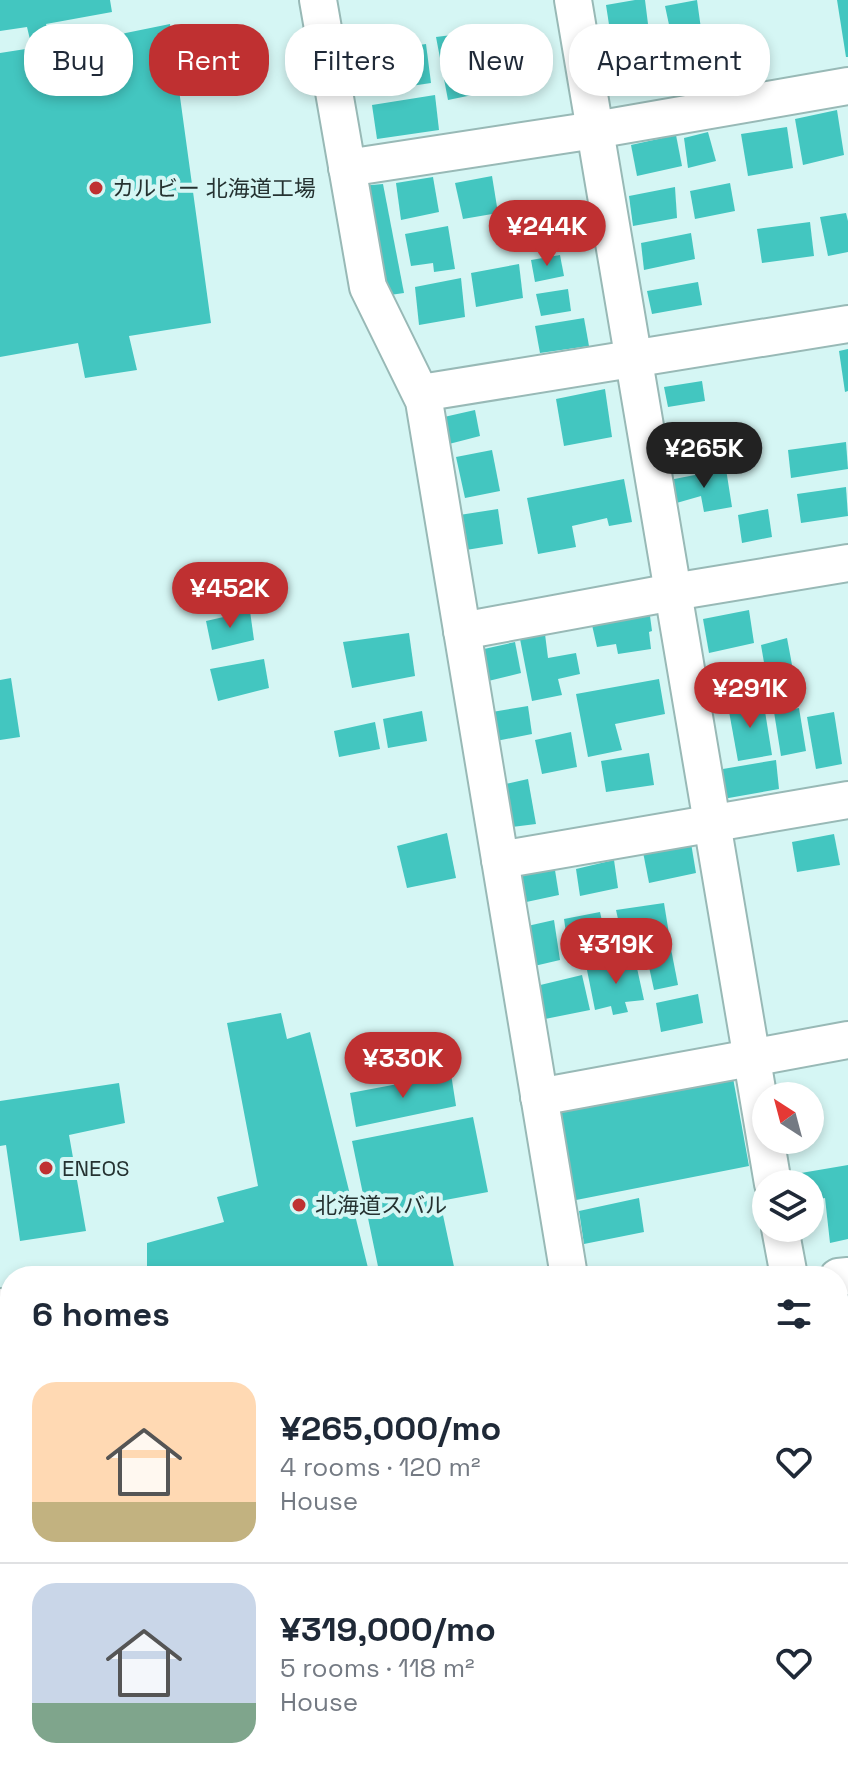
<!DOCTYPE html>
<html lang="en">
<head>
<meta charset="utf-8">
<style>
	body { margin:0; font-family:"Space Grotesk","Noto Sans JP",sans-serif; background:#f2f2f3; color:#1f2937; height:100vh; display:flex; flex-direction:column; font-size:30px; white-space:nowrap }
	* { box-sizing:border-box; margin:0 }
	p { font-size:26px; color:#747a83 }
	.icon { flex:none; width:44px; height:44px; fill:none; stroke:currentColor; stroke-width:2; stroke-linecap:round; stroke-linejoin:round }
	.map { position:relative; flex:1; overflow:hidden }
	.details { position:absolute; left:0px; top:1266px; width:848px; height:512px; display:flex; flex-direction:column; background:#fff; border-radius:32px 32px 0 0; box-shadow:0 4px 12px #0003 }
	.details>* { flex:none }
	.top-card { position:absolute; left:24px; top:24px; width:800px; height:72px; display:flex; gap:16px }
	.needle { width:52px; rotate:324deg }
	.fabs { position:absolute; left:752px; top:1082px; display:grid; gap:16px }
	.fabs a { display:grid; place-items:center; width:72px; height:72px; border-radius:50%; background:#fff; box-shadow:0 4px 12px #0003; font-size:40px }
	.price { position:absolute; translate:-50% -68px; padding:0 18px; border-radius:28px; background:#bf3031; color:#fff; font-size:26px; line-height:52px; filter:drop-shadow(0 2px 4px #0008) }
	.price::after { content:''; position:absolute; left:50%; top:48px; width:24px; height:18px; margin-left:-12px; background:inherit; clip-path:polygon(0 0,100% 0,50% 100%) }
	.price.selected { background:#222; color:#fff }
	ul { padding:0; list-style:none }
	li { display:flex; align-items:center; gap:24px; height:200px; padding:0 32px }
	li+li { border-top:2px solid #e0e1e3 }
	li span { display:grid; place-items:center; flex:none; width:224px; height:160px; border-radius:24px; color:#555 }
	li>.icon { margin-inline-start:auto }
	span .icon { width:96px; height:96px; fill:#fffc; stroke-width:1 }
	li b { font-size:34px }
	h2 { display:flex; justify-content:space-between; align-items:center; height:96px; padding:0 32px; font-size:34px }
	.pill { padding:0 28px; border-radius:32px; background:#fff; box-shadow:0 4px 12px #0003; font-size:28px; line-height:72px }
	.pill.selected { background:#bf3031; color:#fff }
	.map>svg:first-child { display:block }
</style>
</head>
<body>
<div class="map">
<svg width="848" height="1778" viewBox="0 0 848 1778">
	<rect width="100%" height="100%" fill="#d5f6f4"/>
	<g fill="#43c6c0">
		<polygon points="0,0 110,0 112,12 46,24 52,48 170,24 211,323 129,336 137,370 85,378 78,343 0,357 0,53 32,48 27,27 0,31"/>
		<polygon points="635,0 645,0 648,24 610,31 606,5"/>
		<polygon points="697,0 702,36 684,39 683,31 671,34 665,6"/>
		<polygon points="837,0 848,0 848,57 846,57"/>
		<polygon points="452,35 455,46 480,41 487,92 448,100 436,37"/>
		<polygon points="533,37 536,69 498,75 494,43"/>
		<polygon points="656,39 661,70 612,79 607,48"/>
		<polygon points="426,44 431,83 351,95 344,56"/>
		<polygon points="435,95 439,130 377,139 372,105"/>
		<polygon points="837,110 844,155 803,165 795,119"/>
		<polygon points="787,127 793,168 748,176 741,134"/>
		<polygon points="708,132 716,161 688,168 684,138"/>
		<polygon points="676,135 682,166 637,176 631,145"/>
		<polygon points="492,176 498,213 463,219 455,183"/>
		<polygon points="433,177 439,212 401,220 396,183"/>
		<polygon points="730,183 735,211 695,219 690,191"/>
		<polygon points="383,184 404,293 383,296 360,186"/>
		<polygon points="675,187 677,218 633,226 629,196"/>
		<polygon points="574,203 580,242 530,249 524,212"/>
		<polygon points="846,213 848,221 848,252 828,256 820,217"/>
		<polygon points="810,222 814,256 762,263 757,229"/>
		<polygon points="448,226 455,269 434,272 433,263 411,266 405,234"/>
		<polygon points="691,233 695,259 644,270 641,243"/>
		<polygon points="560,255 564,276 535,282 531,260"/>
		<polygon points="519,264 523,298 476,307 471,273"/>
		<polygon points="461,278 465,317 419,325 415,287"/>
		<polygon points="698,282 702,305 652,314 647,291"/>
		<polygon points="568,289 571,311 541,316 536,294"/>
		<polygon points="584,318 589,346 540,353 535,326"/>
		<polygon points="848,349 848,391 845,392 839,351"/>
		<polygon points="702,381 705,401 668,407 664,387"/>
		<polygon points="605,389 612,437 564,446 556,399"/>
		<polygon points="475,410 480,436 449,444 444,417"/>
		<polygon points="846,442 848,469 791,478 788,450"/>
		<polygon points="492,450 500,491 465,498 456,457"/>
		<polygon points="726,469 732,507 704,512 701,496 673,504 669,480"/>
		<polygon points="624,479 632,522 609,526 607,518 572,526 576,547 538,554 527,498"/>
		<polygon points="846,487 848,516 801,523 797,494"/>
		<polygon points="498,509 503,544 466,550 453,516"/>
		<polygon points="768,509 772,537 742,543 738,515"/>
		<polygon points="749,610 754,643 709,653 703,619"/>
		<polygon points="250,611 254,640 212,650 206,621"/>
		<polygon points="650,616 652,631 649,632 651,649 618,654 616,644 597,647 592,625"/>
		<polygon points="409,633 415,676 352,688 343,642"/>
		<polygon points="545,634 548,658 576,653 580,674 558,679 562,695 532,701 520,639"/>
		<polygon points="787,638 795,681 768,686 761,645"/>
		<polygon points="515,642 521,673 480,683 475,651"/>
		<polygon points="264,659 269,688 218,701 210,669"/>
		<polygon points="11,678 20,737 0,740 0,680"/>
		<polygon points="659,679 665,714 615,724 622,750 588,757 576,694"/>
		<polygon points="763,699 772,755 738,761 728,706"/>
		<polygon points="528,706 532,734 491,742 486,713"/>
		<polygon points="799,708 806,751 781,756 774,712"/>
		<polygon points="422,711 427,741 388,748 383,719"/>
		<polygon points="834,712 842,764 816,769 807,717"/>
		<polygon points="375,722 380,749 339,757 334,731"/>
		<polygon points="571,732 577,767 542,774 535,740"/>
		<polygon points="649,753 654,785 606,792 601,761"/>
		<polygon points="776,760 779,789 723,799 717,770"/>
		<polygon points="528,779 536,824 505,828 497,786"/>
		<polygon points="447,833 456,878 407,888 397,846"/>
		<polygon points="834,834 840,865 797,872 792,842"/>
		<polygon points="691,843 696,873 649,883 643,852"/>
		<polygon points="614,860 618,888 580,896 576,869"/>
		<polygon points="554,864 559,895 517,904 510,873"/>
		<polygon points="664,903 669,934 623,941 616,910"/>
		<polygon points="600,912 608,948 587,952 582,937 567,940 564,919"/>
		<polygon points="554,920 560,960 530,967 523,927"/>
		<polygon points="671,949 678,985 654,990 646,953"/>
		<polygon points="635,959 644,1000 625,1002 628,1012 613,1015 611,1006 595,1010 587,970"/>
		<polygon points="582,975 590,1010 540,1020 532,987"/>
		<polygon points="698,994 703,1023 661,1032 656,1003"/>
		<polygon points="281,1013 287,1039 310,1032 370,1276 200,1276 147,1266 147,1243 224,1222 217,1197 258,1186 227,1023"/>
		<polygon points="451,1074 456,1106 356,1127 350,1093"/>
		<polygon points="733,1078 749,1166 566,1202 548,1111"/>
		<polygon points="119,1083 125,1123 69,1135 86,1231 20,1241 6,1145 0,1146 0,1101"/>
		<polygon points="473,1117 488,1192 440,1201 456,1276 380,1276 352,1141"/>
		<polygon points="848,1165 848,1239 830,1243 825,1198 810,1201 810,1184 803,1184 801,1173"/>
		<polygon points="639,1198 644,1232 584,1244 579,1211"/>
		<polygon points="10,1531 10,1621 0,1623 0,1533"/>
		<polygon points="10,1715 10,1759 4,1760 0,1741 0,1717"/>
		<polygon points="840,1722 848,1724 848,1778 830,1778 832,1768 838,1768 838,1735"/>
		<polygon points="136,1768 167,1768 167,1769 137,1775"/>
		<polygon points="363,1768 415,1768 416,1778 365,1778"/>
		<polygon points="478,1768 505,1768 506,1778 480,1778"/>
		<polygon points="642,1768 700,1768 702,1778 643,1778"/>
		<polygon points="342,1771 343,1778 312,1778 312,1776"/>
	</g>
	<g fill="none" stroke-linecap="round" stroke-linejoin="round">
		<defs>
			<g id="minor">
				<polyline points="318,0 368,287 424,401 569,1276"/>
				<polyline points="573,0 773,1184"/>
				<polyline points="347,168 595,130 848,86"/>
				<polyline points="421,393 848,324"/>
				<polyline points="462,631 673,592 848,563"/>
				<polyline points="500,860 848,800"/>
				<polyline points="539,1097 848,1040"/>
				<polyline points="780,1228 789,1276"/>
				<polyline points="838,1277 848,1276"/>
				<polyline points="0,1435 10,1437"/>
				<polyline points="838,1524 847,1488"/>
				<polyline points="838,1602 848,1604"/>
				<polyline points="0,1663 10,1661"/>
				<polyline points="92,1768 94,1778"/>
				<polyline points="533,1768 535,1778"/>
			</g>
			<g id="highway">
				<polyline points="0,1311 10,1313"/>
				<polyline points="838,1487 848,1489"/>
			</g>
		</defs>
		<use href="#minor" stroke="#98b9b6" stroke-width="40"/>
		<use href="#highway" stroke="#98b9b6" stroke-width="48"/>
		<use href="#minor" stroke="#fff" stroke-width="36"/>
		<use href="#highway" stroke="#fff" stroke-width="44"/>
	</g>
	<g fill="#bf3031" stroke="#d5f6f4" stroke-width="3">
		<circle cx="96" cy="188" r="8"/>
		<circle cx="46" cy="1168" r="8"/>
		<circle cx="299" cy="1205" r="8"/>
	</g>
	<g text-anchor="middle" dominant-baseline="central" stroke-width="8" stroke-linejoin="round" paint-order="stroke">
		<g font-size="22" fill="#253231" stroke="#d5f6f4" text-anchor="start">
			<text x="112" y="188">カルビー 北海道工場</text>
			<text x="62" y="1168">ENEOS</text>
			<text x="315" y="1205">北海道スバル</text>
		</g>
	</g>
</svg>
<div class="fabs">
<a><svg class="needle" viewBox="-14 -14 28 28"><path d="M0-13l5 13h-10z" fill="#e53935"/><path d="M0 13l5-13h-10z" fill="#747a83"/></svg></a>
<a><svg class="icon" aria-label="layers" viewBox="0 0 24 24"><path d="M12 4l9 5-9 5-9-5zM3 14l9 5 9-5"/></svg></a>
</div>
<b class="price" style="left:547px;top:268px">¥244K</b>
<b class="price selected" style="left:704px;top:490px">¥265K</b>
<b class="price" style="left:230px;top:630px">¥452K</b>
<b class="price" style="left:750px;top:730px">¥291K</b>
<b class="price" style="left:616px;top:986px">¥319K</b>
<b class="price" style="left:403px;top:1100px">¥330K</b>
<div class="top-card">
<a class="pill">Buy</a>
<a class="pill selected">Rent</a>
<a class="pill">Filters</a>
<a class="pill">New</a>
<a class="pill">Apartment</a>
</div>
<section class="details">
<h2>6 homes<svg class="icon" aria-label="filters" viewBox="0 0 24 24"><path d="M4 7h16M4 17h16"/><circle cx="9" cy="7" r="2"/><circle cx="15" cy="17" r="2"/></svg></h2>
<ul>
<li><span style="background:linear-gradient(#ffd9b3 75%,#c2b280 0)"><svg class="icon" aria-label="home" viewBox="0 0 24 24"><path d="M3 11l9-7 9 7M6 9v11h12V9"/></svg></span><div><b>¥265,000/mo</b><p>4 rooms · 120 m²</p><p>House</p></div><svg class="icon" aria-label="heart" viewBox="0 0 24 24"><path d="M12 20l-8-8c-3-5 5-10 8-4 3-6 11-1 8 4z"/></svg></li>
<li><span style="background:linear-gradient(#c9d6e8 75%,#7fa58c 0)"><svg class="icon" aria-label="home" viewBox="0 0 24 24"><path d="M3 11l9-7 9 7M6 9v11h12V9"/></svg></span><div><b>¥319,000/mo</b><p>5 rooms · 118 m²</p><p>House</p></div><svg class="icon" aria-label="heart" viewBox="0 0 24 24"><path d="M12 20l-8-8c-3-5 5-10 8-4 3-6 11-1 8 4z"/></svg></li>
</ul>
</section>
</div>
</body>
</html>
